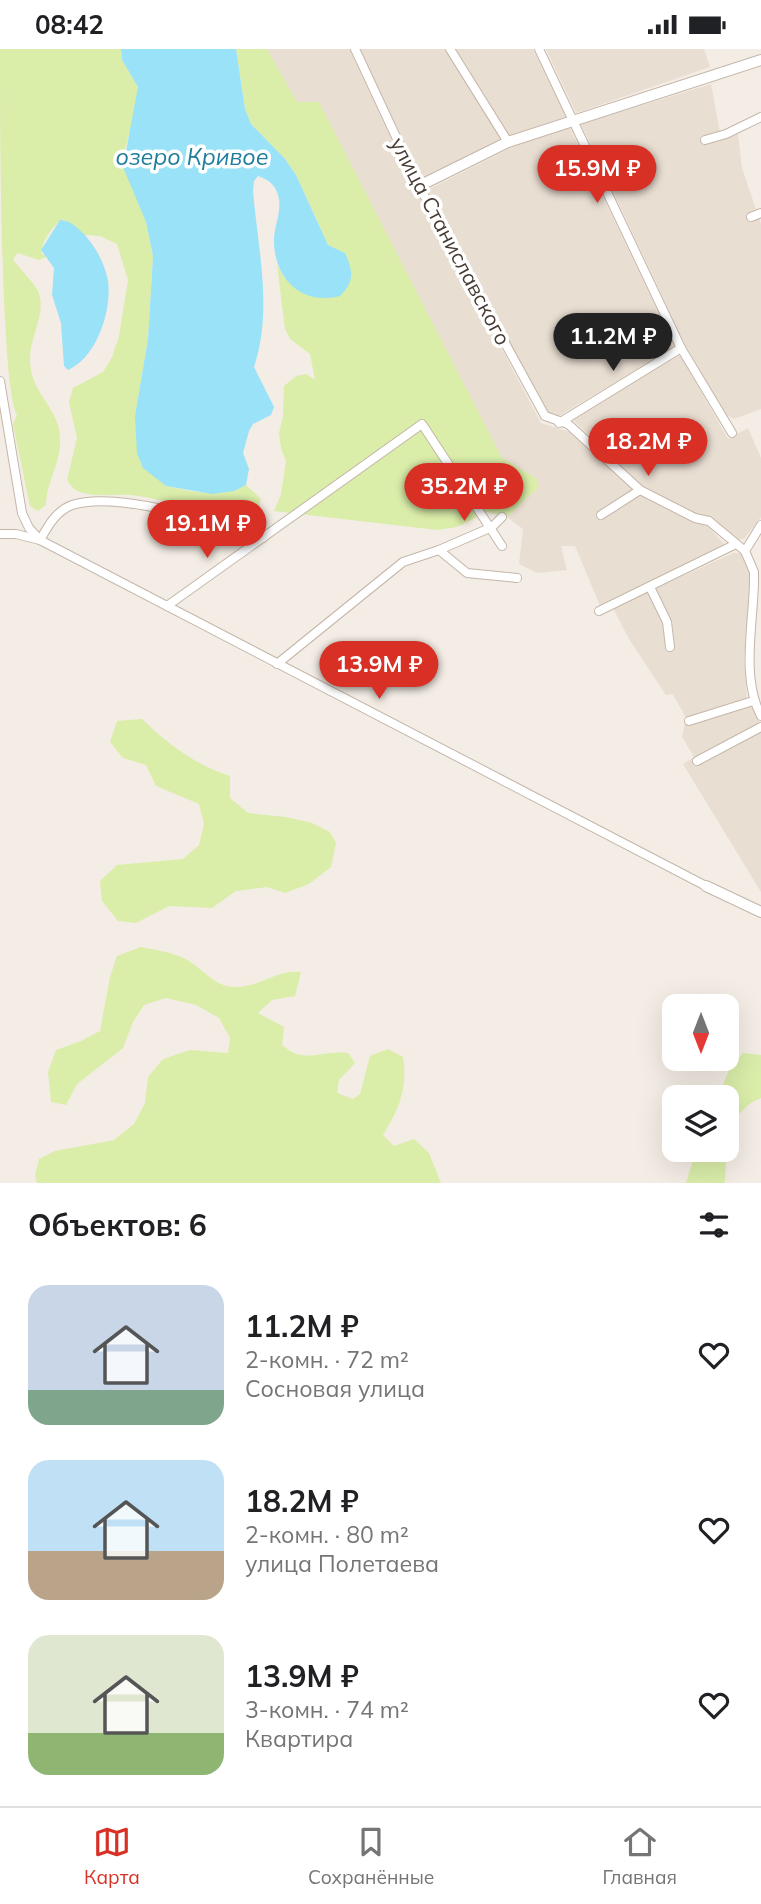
<!DOCTYPE html>
<html lang="ru">
<head>
<meta charset="utf-8">
<style>
	body { margin:0; font-family:Mulish,sans-serif; background:#f6f6f6; color:#202124; height:100vh; display:flex; flex-direction:column; font-size:26px; white-space:nowrap }
	* { box-sizing:border-box; margin:0 }
	p { font-size:23px; color:#757577 }
	.icon { flex:none; width:38px; height:38px; fill:none; stroke:currentColor; stroke-width:2; stroke-linecap:round; stroke-linejoin:round }
	.map { position:relative; height:1134px; overflow:hidden }
	.panel { display:flex; flex-direction:column; background:#fff; flex:1 }
	.panel>* { flex:none }
	.needle { width:46px; rotate:180deg }
	.tools { position:absolute; left:662px; top:945px; display:grid; gap:14px }
	.tools a { display:grid; place-items:center; width:77px; height:77px; border-radius:14px; background:#fff; box-shadow:0 7px 28px #0002; font-size:35px }
	.price { position:absolute; translate:-50% -60px; padding:0 16px; border-radius:24px; background:#d93025; color:#fff; font-size:23px; line-height:46px; filter:drop-shadow(0 2px 4px #0008) }
	.price::after { content:''; position:absolute; left:50%; top:42px; width:21px; height:16px; margin-left:-10px; background:inherit; clip-path:polygon(0 0,100% 0,50% 100%) }
	.price.current { background:#222; color:#fff }
	ul { padding:0; list-style:none }
	li { display:flex; align-items:center; gap:21px; height:175px; padding:0 28px }
	li span { display:grid; place-items:center; flex:none; width:196px; height:140px; border-radius:21px; color:#555 }
	li>.icon { margin-inline-start:auto }
	span .icon { width:84px; height:84px; fill:#fffc; stroke-width:1 }
	li b { font-size:30px }
	h2 { display:flex; justify-content:space-between; align-items:center; height:84px; padding:0 28px; font-size:30px }
	.status { display:flex; justify-content:space-between; align-items:center; height:49px; padding:0 35px; background:#fff; direction:ltr }
	.status svg { height:19px; fill:currentColor }
	.tabs { display:flex; justify-content:space-around; align-items:center; height:98px; border-top:2px solid #e0e0e0; background:#fff; font-size:19px; color:#757577 }
	.tabs a { display:grid; justify-items:center; gap:4px }
	.tabs .current { color:#d93025 }
	.map>svg:first-child { display:block }
</style>
</head>
<body>
<div class="status"><b>08:42</b><svg viewBox="0 0 49 12"><path d="M0 12V9h3v3zM5 12V6h3v6zM10 12V3h3v9zM15 12V0h3v12zM26 1h20v11H26zM47 4h2v5h-2z"/></svg></div>
<div class="map">
<svg width="761" height="1134" viewBox="0 0 761 1134">
	<rect width="100%" height="100%" fill="#f4ede5"/>
	<g fill="#e9ded2">
		<polygon points="267,0 351,0 417,140 541,374 570,383 632,439 693,472 706,475 726,497 600,557 575,497 561,497 567,521 537,524 519,515 523,480 507,468 539,438 536,429 502,410 319,53 297,53"/>
		<polygon points="359,0 445,0 502,90 420,130"/>
		<polygon points="455,0 533,0 566,68 508,88"/>
		<polygon points="546,0 704,0 710,18 576,64"/>
		<polygon points="711,35 721,89 738,85 742,119 761,175 761,360 734,370 725,365 685,295 581,75"/>
		<polygon points="570,79 675,298 557,368 547,365 427,141 517,96"/>
		<polygon points="680,306 728,390 748,379 761,409 761,468 744,490 735,491 639,435 572,370"/>
		<polygon points="733,504 742,504 750,527 744,611 747,649 761,677 761,843 683,715 694,708 682,688 686,669 673,645 666,646 629,590 613,559"/>
	</g>
	<g fill="#daeda9">
		<path d="M0 0H121L122 11 138 38 135 61 123 109 146 173 153 207 148 290 135 367 166 437C194 443 219 449 246 436L261 450 259 457C225 472 169 450 131 446 116 445 98 448 83 444 74 441 72 438 67 431L77 389 69 353 73 339 103 323 112 308 119 287 128 231 117 195 100 187 84 186 63 170C52 178 42 191 41 204L46 208 39 211 18 204 13 210C19 220 36 235 39 244 46 267 29 288 30 312 31 345 60 360 60 389 61 416 47 430 46 456L38 462 30 457 13 375 17 366C0 336 0 57 0 0Z"/>
		<polygon points="236,0 267,0 297,53 319,53 502,409 536,429 539,438 507,468 487,463 457,478 437,481 274,462 281,445 286,412 281,399 279,384 283,367 284,337 296,327 306,325 315,331 310,305 290,290 285,280 277,215 285,230 345,204 328,196 296,126 285,110 251,75 245,60"/>
		<path d="M142 670C168 695 195 716 230 727V749L248 764 286 768 312 774 330 783 336 794 331 818 309 835 285 844 267 838 236 842 212 859 169 857 136 874 118 872 102 852 100 832 117 816 183 810 199 796 204 775 199 755 156 737 146 716 123 709 110 693 117 672Z"/>
		<path d="M141 898C157 901 176 904 189 912 205 922 216 939 237 938 260 938 277 920 301 923L295 947 272 951 258 964 284 978 282 996C305 1016 321 1001 348 1004L355 1014 339 1031 337 1044 353 1050 360 1045 370 1007 388 1000 403 1008C408 1040 399 1060 383 1086L394 1097 414 1090 429 1104 441 1134H37L35 1126 39 1110 55 1102 114 1091 134 1075 145 1054 148 1028 163 1010 190 1001 228 1004 230 989 219 969 196 956 166 949 144 956 133 973 123 999 77 1035 66 1056 51 1053 48 1023 56 1001 81 992 100 982 110 928 117 907Z"/>
		<path d="M743 1004 761 1006V1049C726 1062 727 1102 725 1134H686L696 1101H726V1048H718L730 1018Z"/>
	</g>
	<g fill="#9ae2f8">
		<path d="M121 0H236L245 60 251 75 285 110 296 126 328 196 345 204C353 222 355 232 340 247 300 257 273 228 274 189 275 175 281 164 279 150 277 138 270 131 258 127L254 132 253 142C258 201 273 261 254 318L274 358 271 366 253 375 249 382 243 404 249 420 246 436 234 442 212 445 166 437 143 419 137 404 135 367 148 290 153 207 146 173 123 118 138 38 122 11Z"/>
		<path d="M60 171C70 171 76 178 83 184 95 197 105 214 108 232 112 261 97 309 68 321L64 317 61 274 52 246 54 219 41 201Z"/>
	</g>
	<g fill="none" stroke-linecap="round" stroke-linejoin="round">
		<defs>
			<g id="minor">
				<path d="M355 0 419 137 545 367 568 375 640 441 695 469 709 472 745 502 754 523V534C753 576 741 629 761 667"/>
				<polyline points="450,0 508,93"/>
				<polyline points="539,0 681,299 732,384"/>
				<polyline points="705,91 726,85 761,68"/>
				<polyline points="751,168 761,164"/>
				<polyline points="0,332 22,464 29,479 40,491"/>
				<polyline points="559,374 681,299"/>
				<polyline points="601,466 640,441"/>
				<polyline points="0,485 16,485 40,491 706,837"/>
				<path d="M40 491C48 477 56 462 72 456 119 441 216 474 263 489"/>
				<polyline points="439,501 492,478 502,468"/>
				<polyline points="745,502 761,476"/>
				<polyline points="650,538 667,573 670,598"/>
				<polyline points="167,557 422,375 502,497"/>
				<polyline points="599,562 736,495"/>
				<polyline points="277,615 403,513 439,501 467,524 517,529"/>
				<polyline points="689,672 753,652"/>
				<polyline points="697,712 761,678"/>
			</g>
			<g id="tertiary">
				<polyline points="419,137 508,93 761,11"/>
				<polyline points="706,837 761,863"/>
			</g>
		</defs>
		<use href="#minor" stroke="#c4b6a9" stroke-width="10"/>
		<use href="#tertiary" stroke="#c4b6a9" stroke-width="12"/>
		<use href="#minor" stroke="#fff" stroke-width="8"/>
		<use href="#tertiary" stroke="#fff" stroke-width="10"/>
	</g>
	<g text-anchor="middle" dominant-baseline="central" stroke-width="7" stroke-linejoin="round" paint-order="stroke">
		<g font-size="21" fill="#483c34" stroke="#fff">
			<text transform="translate(451 192) rotate(62)">улица Станиславского</text>
		</g>
		<g font-size="23" font-style="italic" fill="#1e7d9c" stroke="#fff">
			<text x="192" y="107">озеро Кривое</text>
		</g>
	</g>
</svg>
<div class="tools">
<a><svg class="needle" viewBox="-14 -14 28 28"><path d="M0-13l5 13h-10z" fill="#e53935"/><path d="M0 13l5-13h-10z" fill="#757577"/></svg></a>
<a><svg class="icon" aria-label="layers" viewBox="0 0 24 24"><path d="M12 4l9 5-9 5-9-5zM3 14l9 5 9-5"/></svg></a>
</div>
<b class="price" style="left:597px;top:156px">15.9M ₽</b>
<b class="price current" style="left:613px;top:324px">11.2M ₽</b>
<b class="price" style="left:648px;top:429px">18.2M ₽</b>
<b class="price" style="left:464px;top:474px">35.2M ₽</b>
<b class="price" style="left:207px;top:511px">19.1M ₽</b>
<b class="price" style="left:379px;top:652px">13.9M ₽</b>
</div>
<section class="panel">
<h2>Объектов: 6<svg class="icon" aria-label="filters" viewBox="0 0 24 24"><path d="M4 7h16M4 17h16"/><circle cx="9" cy="7" r="2"/><circle cx="15" cy="17" r="2"/></svg></h2>
<ul>
<li><span style="background:linear-gradient(#c9d6e8 75%,#7fa58c 0)"><svg class="icon" aria-label="home" viewBox="0 0 24 24"><path d="M3 11l9-7 9 7M6 9v11h12V9"/></svg></span><div><b>11.2M ₽</b><p>2-комн. · 72 m²</p><p>Сосновая улица</p></div><svg class="icon" aria-label="heart" viewBox="0 0 24 24"><path d="M12 20l-8-8c-3-5 5-10 8-4 3-6 11-1 8 4z"/></svg></li>
<li><span style="background:linear-gradient(#bfe0f5 65%,#b9a48a 0)"><svg class="icon" aria-label="home" viewBox="0 0 24 24"><path d="M3 11l9-7 9 7M6 9v11h12V9"/></svg></span><div><b>18.2M ₽</b><p>2-комн. · 80 m²</p><p>улица Полетаева</p></div><svg class="icon" aria-label="heart" viewBox="0 0 24 24"><path d="M12 20l-8-8c-3-5 5-10 8-4 3-6 11-1 8 4z"/></svg></li>
<li><span style="background:linear-gradient(#dfe7d0 70%,#8fb573 0)"><svg class="icon" aria-label="home" viewBox="0 0 24 24"><path d="M3 11l9-7 9 7M6 9v11h12V9"/></svg></span><div><b>13.9M ₽</b><p>3-комн. · 74 m²</p><p>Квартира</p></div><svg class="icon" aria-label="heart" viewBox="0 0 24 24"><path d="M12 20l-8-8c-3-5 5-10 8-4 3-6 11-1 8 4z"/></svg></li>
</ul>
</section>
<nav class="tabs">
<a class="current"><svg class="icon" aria-label="map" viewBox="0 0 24 24"><path d="M3 6l6-2 6 2 6-2v14l-6 2-6-2-6 2zM9 4v14M15 6v14"/></svg>Карта</a>
<a><svg class="icon" aria-label="saved" viewBox="0 0 24 24"><path d="M7 4h10v16l-5-4-5 4z"/></svg>Сохранённые</a>
<a><svg class="icon" aria-label="home" viewBox="0 0 24 24"><path d="M3 11l9-7 9 7M6 9v11h12V9"/></svg>Главная</a>
</nav>
</body>
</html>
